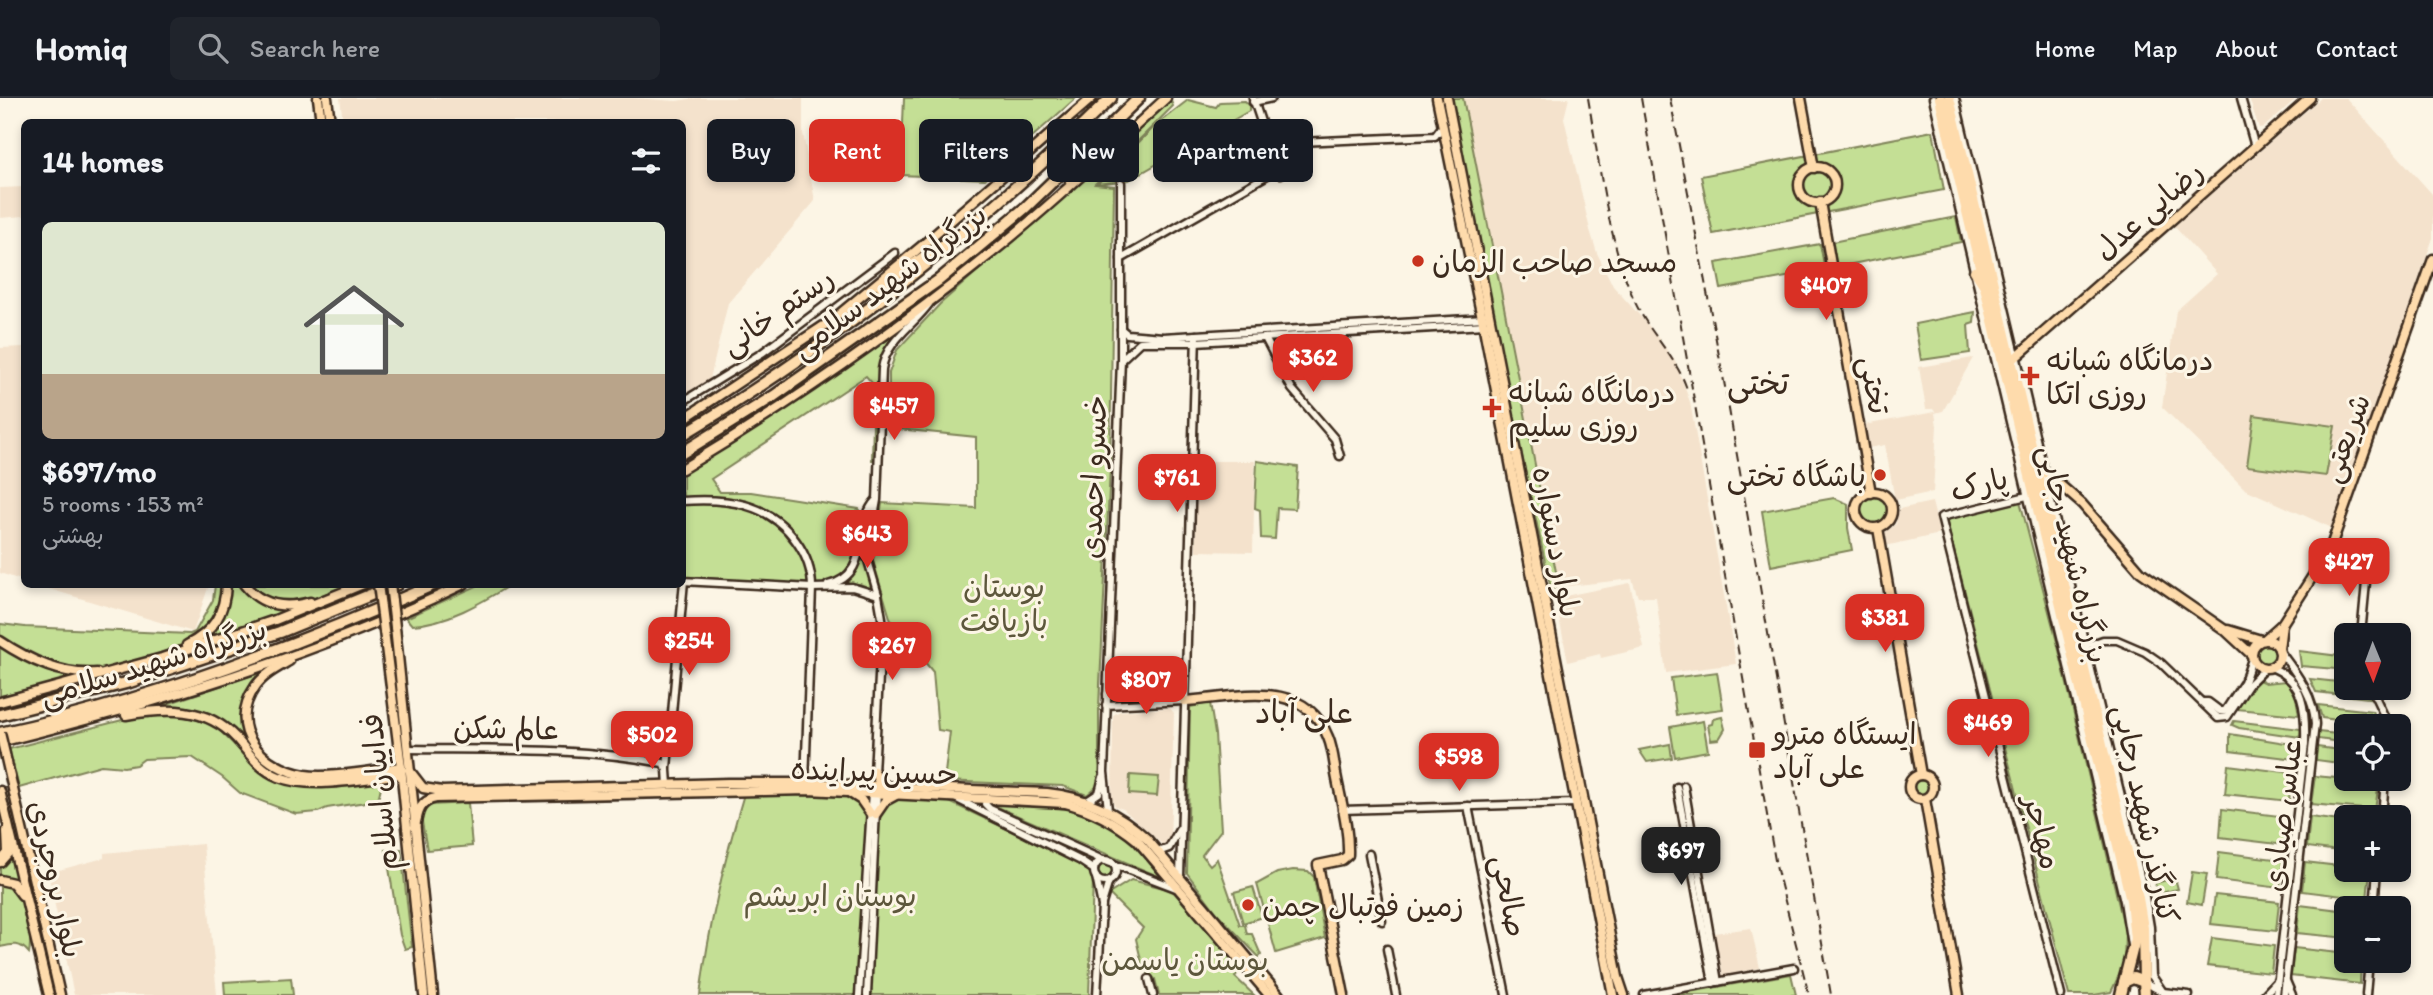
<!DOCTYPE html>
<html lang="en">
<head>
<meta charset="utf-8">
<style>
	body { margin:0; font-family:Itim,"Playpen Sans Arabic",sans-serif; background:#20242c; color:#f1f3f6; height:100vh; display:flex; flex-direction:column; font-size:26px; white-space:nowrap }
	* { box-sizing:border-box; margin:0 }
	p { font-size:23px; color:#9ea1a6 }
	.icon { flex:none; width:38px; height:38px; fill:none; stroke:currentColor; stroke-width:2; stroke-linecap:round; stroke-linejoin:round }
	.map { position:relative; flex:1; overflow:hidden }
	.sheet { position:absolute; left:21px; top:21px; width:665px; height:469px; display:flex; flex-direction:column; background:#171b24; border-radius:10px; box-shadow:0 4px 10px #0003 }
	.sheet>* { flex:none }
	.banner { position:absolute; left:707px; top:21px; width:665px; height:63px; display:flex; gap:14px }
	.needle { width:46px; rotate:179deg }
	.controls { position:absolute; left:2334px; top:525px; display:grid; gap:14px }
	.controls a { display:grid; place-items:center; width:77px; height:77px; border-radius:10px; background:#171b24; box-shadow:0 4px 10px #0003; font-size:35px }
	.price { position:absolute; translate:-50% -60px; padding:0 16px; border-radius:14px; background:#d93025; color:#fff; font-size:23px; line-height:46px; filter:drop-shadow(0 2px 4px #0008) }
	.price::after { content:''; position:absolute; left:50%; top:42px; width:21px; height:16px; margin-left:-10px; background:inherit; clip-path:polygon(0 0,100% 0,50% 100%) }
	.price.active { background:#222; color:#fff }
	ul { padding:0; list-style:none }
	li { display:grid; align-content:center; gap:14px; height:371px; padding:0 21px }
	li span { display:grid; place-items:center; height:217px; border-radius:10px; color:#555 }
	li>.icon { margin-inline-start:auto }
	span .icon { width:126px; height:126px; fill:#fffc; stroke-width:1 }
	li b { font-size:30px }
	h2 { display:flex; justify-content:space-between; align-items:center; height:84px; padding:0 21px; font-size:30px }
	.chip { padding:0 24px; border-radius:10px; background:#171b24; box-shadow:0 4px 10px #0003; font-size:24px; line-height:63px }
	.chip.active { background:#d93025; color:#fff }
	header { display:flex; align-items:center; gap:42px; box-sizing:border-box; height:98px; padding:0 35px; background:#171b24; border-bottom:2px solid #363941 }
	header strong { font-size:33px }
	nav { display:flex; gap:38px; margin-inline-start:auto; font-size:24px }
	.search { width:490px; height:63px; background:#20242c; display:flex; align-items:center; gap:18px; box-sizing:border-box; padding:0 24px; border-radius:10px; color:#9ea1a6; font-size:26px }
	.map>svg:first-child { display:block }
</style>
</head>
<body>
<header>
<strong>Homiq</strong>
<div class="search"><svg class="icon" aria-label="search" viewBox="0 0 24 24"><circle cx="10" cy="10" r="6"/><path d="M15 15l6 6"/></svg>Search here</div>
<nav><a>Home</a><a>Map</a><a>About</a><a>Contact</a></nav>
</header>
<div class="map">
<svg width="2433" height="897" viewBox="0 0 2433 897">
	<rect width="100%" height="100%" fill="#fcf5e5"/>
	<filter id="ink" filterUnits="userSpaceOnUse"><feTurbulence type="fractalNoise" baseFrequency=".0143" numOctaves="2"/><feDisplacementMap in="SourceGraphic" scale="14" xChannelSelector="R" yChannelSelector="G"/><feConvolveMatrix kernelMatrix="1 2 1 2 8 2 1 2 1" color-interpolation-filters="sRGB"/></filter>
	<g filter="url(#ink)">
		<g fill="#f4e2cc">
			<polygon points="340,0 633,0 676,3 697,0 803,0 803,35 815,103 728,205 710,281 683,297 682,24 343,24"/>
			<polygon points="1463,0 1569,0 1564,20 1590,132 1597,155 1613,188 1649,228 1675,263 1690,304 1736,566 1666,575 1656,499 1638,499 1632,481 1559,489"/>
			<polygon points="2249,0 2297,0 2264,29 2259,30"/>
			<polygon points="2321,0 2346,0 2433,97 2433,140 2332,430 2245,391 2162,309 2176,213 2217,176 2174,128"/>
			<polygon points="24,89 24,118 0,120 0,90"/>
			<polygon points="24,249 24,483 0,475 0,250"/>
			<polygon points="1973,260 1943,313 1935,315 1937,328 1933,394 1895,402 1885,347 1868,350 1864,327 1935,314 1933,311 1926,311 1919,269"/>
			<polygon points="1196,363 1255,363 1253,454 1196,453"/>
			<polygon points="1932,404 1940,436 1885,448 1882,437 1896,426 1899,411"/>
			<polygon points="1630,485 1644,550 1601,560 1600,556 1568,564 1555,500"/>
			<polygon points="36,487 209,486 209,487 193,534"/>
			<polygon points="1170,610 1174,615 1170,745 1163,747 1123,711 1115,708 1112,702 1113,617 1120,613"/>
			<polygon points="203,746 217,897 74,897 48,775 104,760 104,755"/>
			<polygon points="1751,830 1760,870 1723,878 1714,835"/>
		</g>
		<g fill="#c4df95" stroke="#80845a" stroke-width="2">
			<polygon points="904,0 1076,0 985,81 901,77"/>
			<polygon points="1452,0 1463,0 1559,489 1551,491 1499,252"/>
			<polygon points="1188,2 1216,9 1220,4 1245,3 1249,7 1249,13 1129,82 1097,86 1157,26"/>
			<polygon points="1171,3 1173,8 1095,86 1114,88 1110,369 1099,609 1099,665 1101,674 1097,688 1087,697 1063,688 944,683 950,634 938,632 933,574 891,523 873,463 882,405 976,410 976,339 889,330 889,275 897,252 940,206"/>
			<polygon points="1933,33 1944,92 1713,136 1701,78"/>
			<polygon points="1956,119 1961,144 1837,169 1832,144"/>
			<polygon points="1820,146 1825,172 1721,191 1716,165"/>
			<path d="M924 211C911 223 895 235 886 250 873 271 877 335 875 362H872L874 287 866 278 711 381 720 394H751L859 411 863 416C860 436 858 466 838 479 829 484 820 483 815 494 820 451 782 412 743 402 724 397 702 399 683 400V376L830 281Z"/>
			<polygon points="1975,214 1974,225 1968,227 1970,255 1921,262 1915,226"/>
			<polygon points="1305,240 1310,263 1335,259 1339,277 1292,284 1273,244"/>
			<polygon points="2254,317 2335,328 2326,378 2247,368"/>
			<polygon points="1257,363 1298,369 1295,411 1277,410 1275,441 1261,440 1260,412 1255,410"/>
			<circle cx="1874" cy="413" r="15"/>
			<polygon points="1834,400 1848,406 1848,430 1852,452 1771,468 1762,413"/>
			<polygon points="2020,403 2058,548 2125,833 2124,867 2111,894 2094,897 2069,897 1946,421"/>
			<path d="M716 405C725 406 735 406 744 409 778 418 806 451 809 486L683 479 682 406Z"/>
			<path d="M863 451 864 462 872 491 860 486 836 488C853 479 858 469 863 451Z"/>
			<path d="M481 486 510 487C481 505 447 525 412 527L406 520Z"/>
			<path d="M215 487H223C223 499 219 517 211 527 194 549 112 573 85 573 56 572 24 556 0 540V526L25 529 190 536 195 534 213 502Z"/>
			<path d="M228 487H240C261 513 280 513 310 506L190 549 212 533Z"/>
			<path d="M247 487H347C322 497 292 513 265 500 259 497 253 491 247 487Z"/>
			<polygon points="0,545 9,551 86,578 0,598"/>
			<circle cx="2265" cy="556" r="11"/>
			<polygon points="2299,553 2347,559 2347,572 2301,568"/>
			<path d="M267 572 247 597 248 644 244 645C213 616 196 606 152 611Z"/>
			<polygon points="1717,574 1723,611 1676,617 1671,580"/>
			<polygon points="2257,581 2265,585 2286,583 2295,593 2299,617 2236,611 2248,588"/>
			<polygon points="2310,581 2347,585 2347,590 2364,590 2369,600 2316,594"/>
			<polygon points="1210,605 1215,636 1221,732 1202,757 1210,767 1217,761 1240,827 1245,827 1247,836 1252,836 1261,857 1259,859 1217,815 1187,775 1190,609"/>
			<polygon points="2318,607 2372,613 2379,627 2322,620"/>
			<polygon points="170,615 198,619 215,628 265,677 284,684 383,680 378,702 327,710 318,714 296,716 240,695 222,679 192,659 144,661 136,667 124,669 101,667 19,690 9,651 130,620"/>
			<polygon points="1722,619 1725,631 1719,641 1711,642 1708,627 1712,626 1713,621"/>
			<polygon points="1703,623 1708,653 1675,659 1670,629"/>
			<polygon points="2234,623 2301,631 2300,639 2239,630 2232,627"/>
			<polygon points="2318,634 2347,637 2347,645 2318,641"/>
			<polygon points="2230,636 2297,647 2295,661 2230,653"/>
			<polygon points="1670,646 1672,660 1647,664 1639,652"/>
			<polygon points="2317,649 2347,653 2347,666 2316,662"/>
			<polygon points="2228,667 2292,675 2289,703 2225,696"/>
			<polygon points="1130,677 1159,679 1157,698 1129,696"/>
			<polygon points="2315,678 2379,684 2375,712 2311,706"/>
			<circle cx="1921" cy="689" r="10"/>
			<path d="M744 696 943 701 1086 768 1090 773 1093 782 1089 897H700C709 829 724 762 744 696Z"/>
			<polygon points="468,705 472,748 427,752 422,724 423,714 430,707"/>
			<path d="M993 707C1067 705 1117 713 1160 779Z"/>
			<polygon points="2222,711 2288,719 2285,747 2220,739"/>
			<polygon points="2310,719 2347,724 2347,754 2307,749"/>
			<polygon points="10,750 18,784 10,780 0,779 0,767"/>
			<polygon points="401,751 412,849 405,851 400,837 386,752"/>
			<polygon points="2219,754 2283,762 2280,790 2216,782"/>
			<polygon points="2305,764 2347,769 2347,772 2370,772 2367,801 2302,793"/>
			<circle cx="1105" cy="774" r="9"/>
			<polygon points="1293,772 1308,773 1314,779 1325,840 1276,855 1257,786 1277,775"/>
			<polygon points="2192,774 2207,776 2202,807 2187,804"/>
			<polygon points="2175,780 2178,791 2157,796 2155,785"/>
			<polygon points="1131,782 1172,792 1241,870 1235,879 1254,897 1159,897 1155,881 1143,870 1136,841 1143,830 1109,796"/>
			<path d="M0 784C26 786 33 835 29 855 20 844 13 846 0 849Z"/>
			<polygon points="1253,789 1262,819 1243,825 1234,794"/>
			<polygon points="2215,797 2279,804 2276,833 2211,826"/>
			<polygon points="2300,807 2347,813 2347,840 2297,835"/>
			<polygon points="2212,840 2274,848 2271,875 2207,868"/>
			<polygon points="2294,850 2347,856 2347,863 2361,863 2360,886 2291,878"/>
			<polygon points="1791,876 1796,897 1672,897"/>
			<polygon points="291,880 293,897 225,897 224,884"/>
		</g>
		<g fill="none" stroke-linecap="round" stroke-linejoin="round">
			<defs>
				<g id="minor">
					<polyline points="1253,0 1270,51"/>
					<polyline points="1933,0 2124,803 2131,847"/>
					<polyline points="1955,0 2145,799 2150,829 2152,878 2163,894"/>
					<polyline points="2241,0 2255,49"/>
					<polyline points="1253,4 1272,0"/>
					<polygon points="1275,45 1280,46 1285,52 1285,62 1281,66 1276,65 1272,59 1271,49"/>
					<polyline points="1277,45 1435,38 1442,29"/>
					<polyline points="1271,75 1281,76"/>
					<polyline points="1121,161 1271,75 1276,65"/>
					<polyline points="1121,231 1127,236 1163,239 1484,220"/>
					<polyline points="1265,240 1292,291 1335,341 1340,358"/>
					<polyline points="1122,261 1140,244 1196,244 1485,227"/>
					<polyline points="682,304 762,255 895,155"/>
					<polyline points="2027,398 1941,419 2061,897"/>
					<path d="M682 403C726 400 769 404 796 443 806 457 812 473 812 490L805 685"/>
					<path d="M2330 451C2343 462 2351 464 2368 463L2361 537"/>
					<polyline points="682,483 812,490 852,489 878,497"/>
					<path d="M828 487C873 477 852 427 876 402"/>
					<polyline points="2086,548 2103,542 2117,542 2145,554 2161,565 2218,620 2227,619 2249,586 2265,570"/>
					<path d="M2279 552C2296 575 2314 597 2315 626L2284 897"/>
					<path d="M2270 569C2305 581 2306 615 2305 646L2276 897"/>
					<polyline points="2371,590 2389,628"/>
					<polyline points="1107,596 1184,595"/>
					<polyline points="2202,604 2208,604 2220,613 2225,613 2244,584 2252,561"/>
					<polyline points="1106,607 1184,603"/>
					<path d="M407 651C492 652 579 649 663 665L667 672 668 687"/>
					<polyline points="667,670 684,483"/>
					<path d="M874 675 882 520 878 497 867 459 877 402 882 271C886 243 913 228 929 206"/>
					<polyline points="1684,688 1718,884"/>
					<polyline points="1677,689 1713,885"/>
					<polyline points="955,700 1079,762 1094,772"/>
					<polyline points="988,700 985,706 990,711 1105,763"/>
					<polyline points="1087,703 1099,695 1103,679"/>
					<polyline points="1468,708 1506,897"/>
					<polyline points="1108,712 1104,674 1121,262 1121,85"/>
					<polyline points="1342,712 1575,705"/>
					<polyline points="2382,719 2385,681"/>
					<polyline points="1156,751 1161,753 1169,750 1179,732"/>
					<polyline points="1369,756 1382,823"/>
					<circle cx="1105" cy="773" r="11"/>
					<polyline points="1108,764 1176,790"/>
					<polyline points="1096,779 1102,808 1097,897"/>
					<polyline points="1180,779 1196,237"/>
					<polyline points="1102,806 1109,783"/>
					<polyline points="2374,810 2377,772"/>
					<polyline points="1387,851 1396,897"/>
					<polyline points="1149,881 1153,897"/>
					<polyline points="2286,883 2292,897"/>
					<polyline points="2144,884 2163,894 2189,897"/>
					<polyline points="859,897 872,693"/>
					<polyline points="867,897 877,692"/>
					<polyline points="1644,897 1794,870"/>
					<polyline points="2264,897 2277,883"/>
					<polyline points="2366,897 2369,863"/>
				</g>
				<g id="major">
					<polyline points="318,0 321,24"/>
					<polyline points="327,0 330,24"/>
					<polyline points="1437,0 1482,220 1613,897"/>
					<polyline points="1447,0 1618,879 1624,897"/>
					<polyline points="1801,0 1814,70"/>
					<circle cx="1817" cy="87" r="18"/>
					<polyline points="1070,84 1087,52"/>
					<polyline points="1820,104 1871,395"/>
					<polyline points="1974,173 1984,188"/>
					<polyline points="880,189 932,152 948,144"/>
					<polyline points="2016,259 2310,0"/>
					<polyline points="682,322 831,223 923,147 1092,0"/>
					<path d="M682 371C785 309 886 240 979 165 1044 114 1105 56 1166 0"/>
					<polyline points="2032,376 2044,373 2082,406 2141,474 2225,532 2252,557"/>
					<circle cx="1874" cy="412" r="18"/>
					<polyline points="1878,430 1921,677"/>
					<path d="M244 486C261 508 285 511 310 504"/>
					<polyline points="2282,526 2330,451 2433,161"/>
					<polyline points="395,529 433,897"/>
					<polyline points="2228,532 2261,542"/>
					<polyline points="384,533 401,669 424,897"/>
					<circle cx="2266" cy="556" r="14"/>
					<polyline points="2264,542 2282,526 2279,551"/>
					<path d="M0 543C27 561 63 578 97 575"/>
					<path d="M187 547C213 534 225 516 226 486"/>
					<path d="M289 563C277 570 263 577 255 589 226 631 262 670 305 677 330 681 374 672 401 669"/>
					<path d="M1184 603C1235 600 1304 578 1328 639 1333 651 1334 664 1336 676 1341 703 1349 730 1348 757L1342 762 1318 767 1344 897"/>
					<polyline points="0,604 162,560 275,522 363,486"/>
					<path d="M126 617C166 610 206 608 236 640 249 655 259 671 279 679 312 692 366 680 401 676"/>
					<path d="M0 644C159 605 316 557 464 486"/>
					<polyline points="5,656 60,897"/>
					<path d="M409 672 423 690 442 693 728 685H805L1047 695C1086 699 1118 714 1147 741L1279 897"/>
					<polyline points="874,673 878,682 885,687"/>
					<circle cx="1921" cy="689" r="12"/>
					<polyline points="0,693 49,897"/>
					<polyline points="850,695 861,702 870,715"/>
					<polyline points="1925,701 1959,897"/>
					<polyline points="876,716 885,703 896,697"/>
					<path d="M415 729C418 713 420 703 436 700L808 692 1065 705C1092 712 1115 724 1137 742L1269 897"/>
					<polyline points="0,764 8,755 7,733"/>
					<polyline points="0,782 13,785 22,797"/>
				</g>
				<g id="highway">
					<polyline points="1940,0 2131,802 2135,841 2124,884"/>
					<polyline points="1949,0 2138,800 2143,830 2144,884"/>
					<path d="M682 337C839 244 981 127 1111 0"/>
					<polyline points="682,355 774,298 939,182 1025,110 1139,0"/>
					<polyline points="0,617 130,584 280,534 397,486"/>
					<path d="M0 635C149 603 296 548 435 486"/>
					<polyline points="2121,897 2124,884 2133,880 2144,884 2145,897"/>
				</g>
			</defs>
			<use href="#minor" stroke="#3b2a1e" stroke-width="11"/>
			<use href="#major" stroke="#3b2a1e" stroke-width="13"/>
			<use href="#highway" stroke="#3b2a1e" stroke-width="15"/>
			<use href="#minor" stroke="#fcf5e5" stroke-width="6"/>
			<use href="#major" stroke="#fedbac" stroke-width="8"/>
			<use href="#highway" stroke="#fedbac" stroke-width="10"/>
			<g stroke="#3b2a1e" stroke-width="2" stroke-dasharray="10 5" stroke-linecap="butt">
				<path d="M1588 0C1600 68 1607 140 1635 204 1649 235 1676 258 1687 291"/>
				<polyline points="1641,0 1776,768 1809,897"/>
				<polyline points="1670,0 1726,294 1831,897"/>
			</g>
			<defs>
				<g id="major-bridge">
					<polyline points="378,486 384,533"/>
					<polyline points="390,486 395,529"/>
					<polyline points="0,635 5,656"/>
				</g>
			</defs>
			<use href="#major-bridge" stroke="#3b2a1e" stroke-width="13" stroke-linecap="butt"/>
			<use href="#major-bridge" stroke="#fedbac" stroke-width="8"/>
		</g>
	</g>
	<g fill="#c8321e" stroke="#fcf5e5" stroke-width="2.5">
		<circle cx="1418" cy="163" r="7"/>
		<path d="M2026.5 267.5h7v7h7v7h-7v7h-7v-7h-7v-7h7z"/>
		<path d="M1488.5 299.5h7v7h7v7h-7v7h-7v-7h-7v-7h7z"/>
		<circle cx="1880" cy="377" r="7"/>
		<rect x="1748" y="643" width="18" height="18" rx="3.5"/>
		<circle cx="1248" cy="807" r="7"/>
	</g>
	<g text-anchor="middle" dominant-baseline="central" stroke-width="6" stroke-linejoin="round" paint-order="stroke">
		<g font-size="30" fill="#3b2a1e" stroke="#fcf5e5">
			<text transform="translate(2148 112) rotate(-41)">رضایی عدل</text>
			<text transform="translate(889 183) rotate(-37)">بزرگراه شهید سلامی</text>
			<text transform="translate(777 213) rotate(-35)">رستم خانی</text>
			<text transform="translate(1875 287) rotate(80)">تختی</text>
			<text transform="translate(2345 340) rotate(-70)">شریعتی</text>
			<text transform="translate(1093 379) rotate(-88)">خسرو احمدی</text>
			<text transform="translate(1979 386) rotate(-14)">پارک</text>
			<text transform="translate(1557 444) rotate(79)">بلوار دستواره</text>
			<text transform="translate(2074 456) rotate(77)">بزرگراه شهید رجایی</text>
			<text transform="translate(153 564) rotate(-17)">بزرگراه شهید سلامی</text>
			<text transform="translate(506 630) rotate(1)">عالم شکن</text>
			<text transform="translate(874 673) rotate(2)">حسین پیراینده</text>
			<text transform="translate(379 694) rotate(-96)">فداییان اسلام</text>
			<text transform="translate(2146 716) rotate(78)">کنارگذر شهید رجایی</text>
			<text transform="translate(2282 717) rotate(-83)">عباس صیادی</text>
			<text transform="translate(2043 734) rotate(76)">مهاجر</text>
			<text transform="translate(56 781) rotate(77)">بلوار بروجردی</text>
			<text transform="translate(1510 798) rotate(79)">صالحی</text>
		</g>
		<g font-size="30" fill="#3b2a1e" stroke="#fcf5e5" text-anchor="start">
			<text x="1432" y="163">مسجد صاحب الزمان</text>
			<text x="2046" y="261">درمانگاه شبانه<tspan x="2046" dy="34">روزی اتکا</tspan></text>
			<text x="1508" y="293">درمانگاه شبانه<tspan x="1508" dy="34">روزی سلیم</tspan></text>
			<text x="1866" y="377" text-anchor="end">باشگاه تختی</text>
			<text x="1773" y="635">ایستگاه مترو<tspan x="1773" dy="34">علی آباد</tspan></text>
			<text x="1262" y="807">زمین فوتبال چمن</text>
		</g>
		<g font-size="30" fill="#5d573c" stroke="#fcf5e5">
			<text x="1004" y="488">بوستان<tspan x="1004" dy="34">بازیافت</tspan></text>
			<text x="830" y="797">بوستان ابریشم</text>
			<text x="1185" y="861">بوستان یاسمن</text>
		</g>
		<g font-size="32" fill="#3b2a1e" stroke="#fcf5e5">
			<text x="1758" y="285">تختی</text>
			<text x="1304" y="614">علی آباد</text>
		</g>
	</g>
</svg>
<div class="controls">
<a><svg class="needle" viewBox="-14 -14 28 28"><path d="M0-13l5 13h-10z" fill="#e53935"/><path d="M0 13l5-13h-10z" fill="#9ea1a6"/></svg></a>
<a><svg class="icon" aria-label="locate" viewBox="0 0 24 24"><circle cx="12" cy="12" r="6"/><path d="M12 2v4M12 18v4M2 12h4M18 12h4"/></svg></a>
<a>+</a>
<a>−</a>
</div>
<b class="price" style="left:1826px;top:224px">$407</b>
<b class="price" style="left:1313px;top:296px">$362</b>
<b class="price" style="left:894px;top:344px">$457</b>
<b class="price" style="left:1177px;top:416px">$761</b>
<b class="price" style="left:867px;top:472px">$643</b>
<b class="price" style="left:2349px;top:500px">$427</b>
<b class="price" style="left:1885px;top:556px">$381</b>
<b class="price" style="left:689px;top:579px">$254</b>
<b class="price" style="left:892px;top:584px">$267</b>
<b class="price" style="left:1146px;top:618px">$807</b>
<b class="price" style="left:1988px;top:661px">$469</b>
<b class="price" style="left:652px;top:673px">$502</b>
<b class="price" style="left:1459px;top:695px">$598</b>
<b class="price active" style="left:1681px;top:789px">$697</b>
<div class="banner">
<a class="chip">Buy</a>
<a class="chip active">Rent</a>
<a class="chip">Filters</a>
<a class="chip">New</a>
<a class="chip">Apartment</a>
</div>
<section class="sheet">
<h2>14 homes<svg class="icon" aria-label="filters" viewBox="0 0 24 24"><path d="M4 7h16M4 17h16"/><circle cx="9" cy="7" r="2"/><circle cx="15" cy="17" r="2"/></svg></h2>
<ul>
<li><span style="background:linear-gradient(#dfe7d0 70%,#b9a48a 0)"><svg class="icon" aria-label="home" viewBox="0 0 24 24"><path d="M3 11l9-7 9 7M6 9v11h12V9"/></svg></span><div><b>$697/mo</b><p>5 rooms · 153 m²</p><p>بهشتی</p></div></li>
</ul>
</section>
</div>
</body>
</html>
